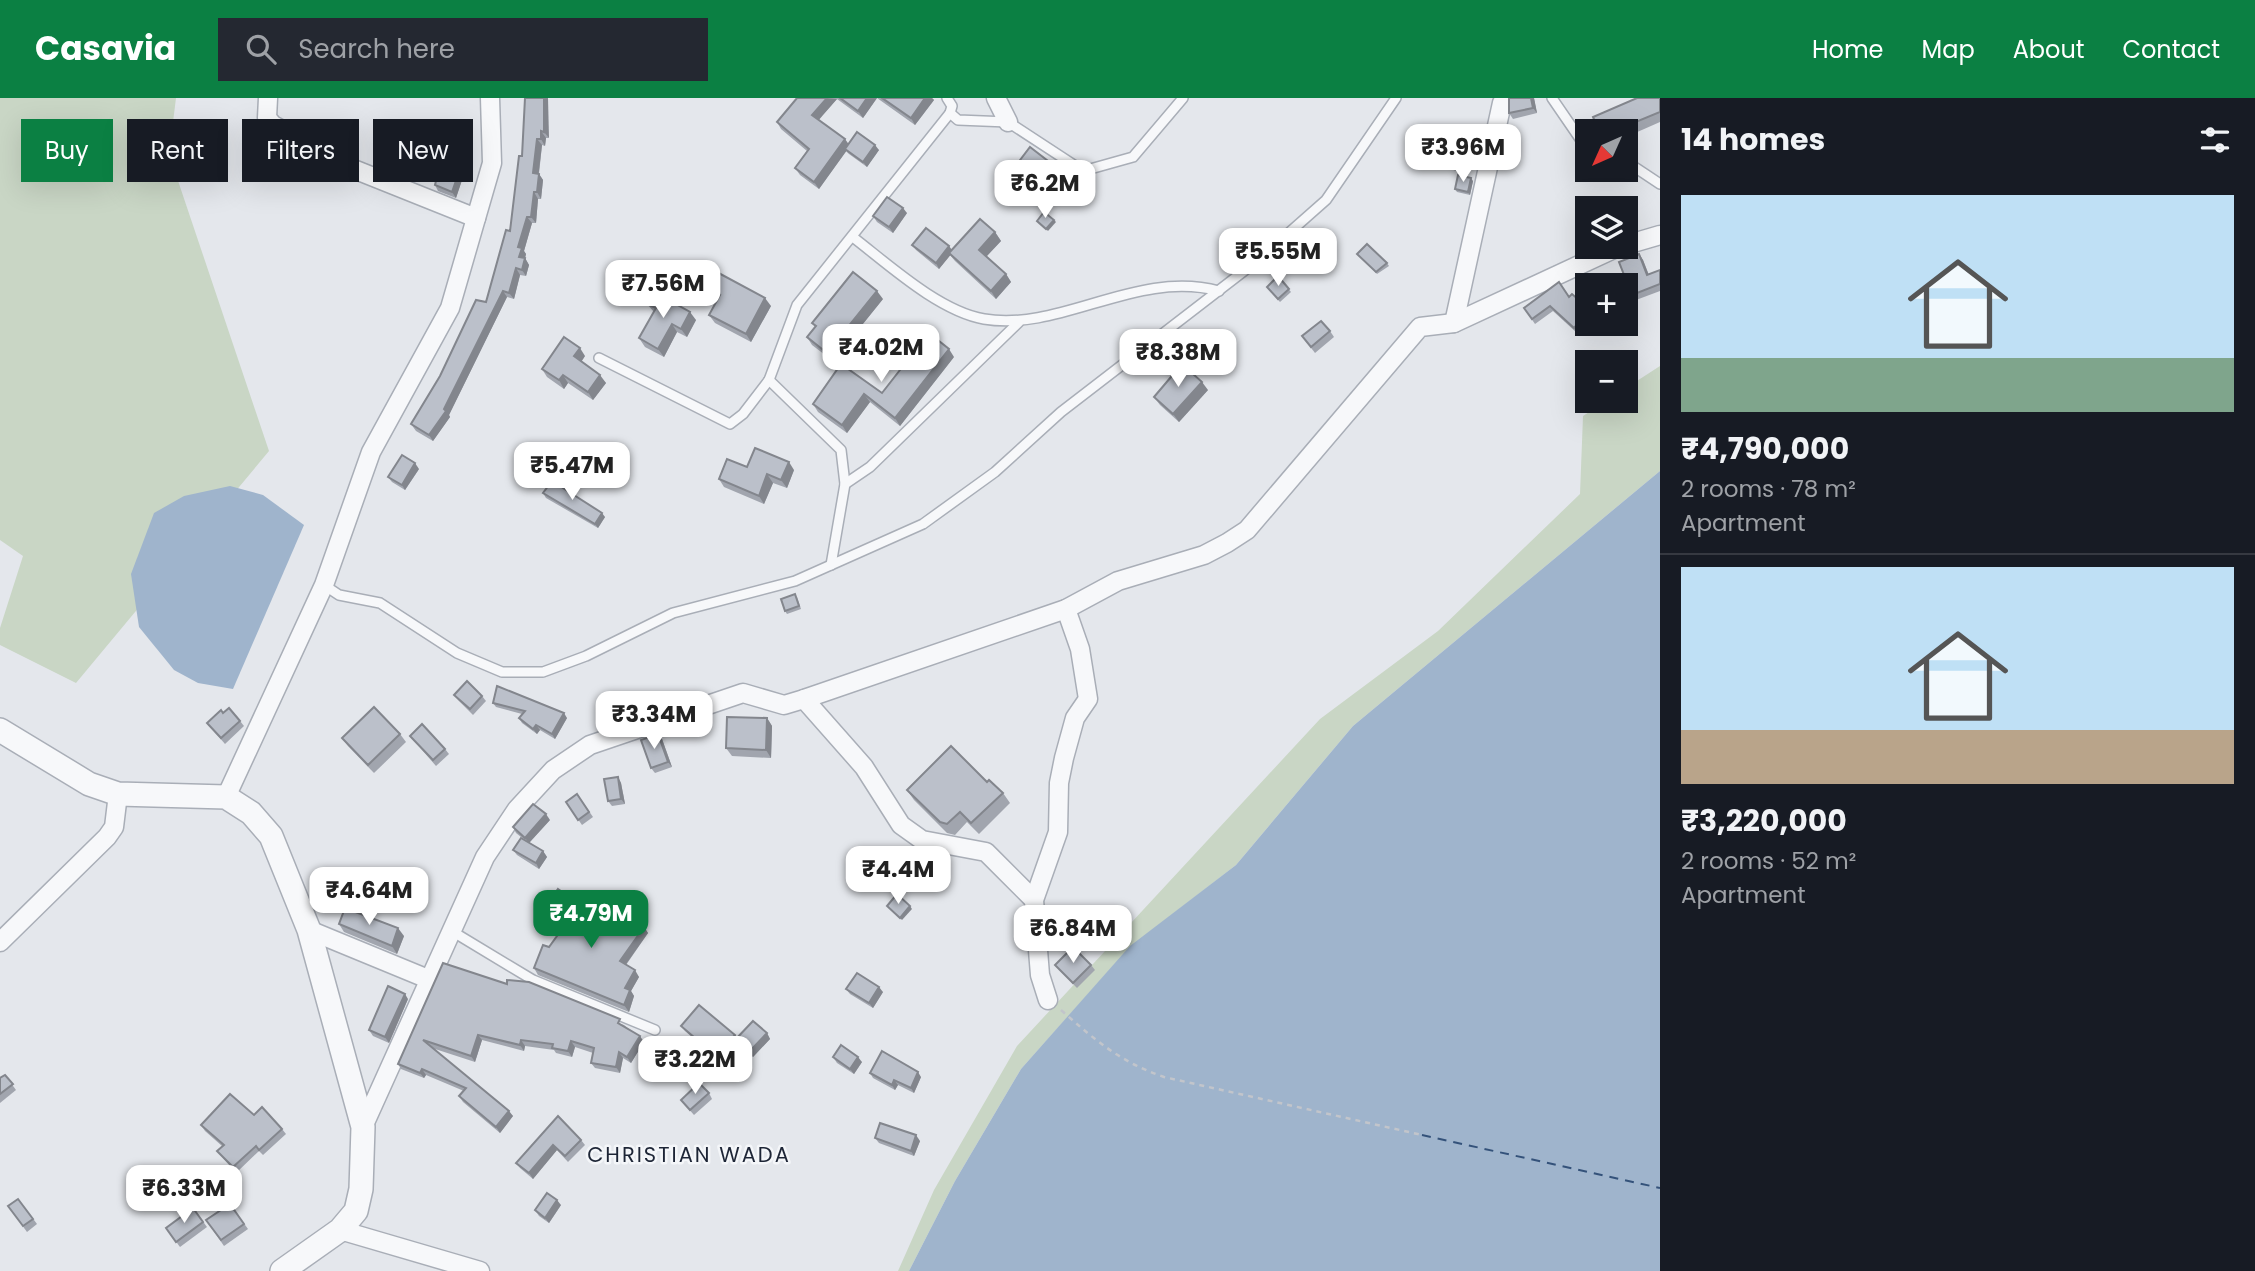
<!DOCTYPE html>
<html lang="en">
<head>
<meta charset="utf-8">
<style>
	body { margin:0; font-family:Poppins,sans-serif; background:#242831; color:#f1f3f6; height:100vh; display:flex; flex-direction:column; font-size:26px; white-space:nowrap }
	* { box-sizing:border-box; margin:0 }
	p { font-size:23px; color:#9ea1a6 }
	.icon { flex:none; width:38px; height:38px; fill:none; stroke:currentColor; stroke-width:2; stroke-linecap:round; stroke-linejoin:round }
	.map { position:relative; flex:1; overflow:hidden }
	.panel { display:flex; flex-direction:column; background:#171b24; width:595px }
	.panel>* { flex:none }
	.guide { position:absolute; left:21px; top:21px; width:665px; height:63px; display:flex; gap:14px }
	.needle { width:46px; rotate:225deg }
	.fabs { position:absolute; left:1575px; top:21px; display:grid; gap:14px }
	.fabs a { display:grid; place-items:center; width:63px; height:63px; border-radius:0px; background:#171b24; box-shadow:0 7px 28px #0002; font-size:35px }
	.price { position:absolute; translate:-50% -60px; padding:0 16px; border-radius:14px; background:#fff; color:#222; font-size:23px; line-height:46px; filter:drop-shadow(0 2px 4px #0008) }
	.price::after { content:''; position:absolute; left:50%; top:42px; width:21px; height:16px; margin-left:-10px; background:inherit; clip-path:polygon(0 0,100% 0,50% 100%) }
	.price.selected { background:#0b8043; color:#fff }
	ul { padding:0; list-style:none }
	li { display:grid; align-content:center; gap:14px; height:371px; padding:0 21px }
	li+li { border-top:2px solid #363941 }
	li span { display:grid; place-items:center; height:217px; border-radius:0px; color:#555 }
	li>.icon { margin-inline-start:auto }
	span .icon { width:126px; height:126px; fill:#fffc; stroke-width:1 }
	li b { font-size:30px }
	h2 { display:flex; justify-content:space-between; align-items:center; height:84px; padding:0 21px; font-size:30px }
	.tag { padding:0 24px; border-radius:0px; background:#171b24; box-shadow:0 7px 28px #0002; font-size:24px; line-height:63px }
	.tag.selected { background:#0b8043; color:#fff }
	header { display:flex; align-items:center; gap:42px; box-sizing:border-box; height:98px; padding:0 35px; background:#0b8043; color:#fff }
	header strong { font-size:33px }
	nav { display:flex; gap:38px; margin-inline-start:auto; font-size:24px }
	.search { width:490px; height:63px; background:#242831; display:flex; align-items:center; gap:18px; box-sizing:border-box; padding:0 24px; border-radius:0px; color:#9ea1a6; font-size:26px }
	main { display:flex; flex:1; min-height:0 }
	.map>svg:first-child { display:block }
</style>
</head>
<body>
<header>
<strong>Casavia</strong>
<div class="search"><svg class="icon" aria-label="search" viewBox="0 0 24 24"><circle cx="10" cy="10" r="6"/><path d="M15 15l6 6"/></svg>Search here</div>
<nav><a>Home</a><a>Map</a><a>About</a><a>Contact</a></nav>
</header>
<main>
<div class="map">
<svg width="1660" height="1173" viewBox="0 0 1660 1173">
	<rect width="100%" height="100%" fill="#e4e7ec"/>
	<g fill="#c9d6c5">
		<polygon points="0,0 176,0 169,56 269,353 76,585 0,547 0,530 23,458 0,442"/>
		<polygon points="1660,268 1660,373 1353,628 1236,767 1130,849 1021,971 955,1083 909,1173 898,1173 934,1092 1017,948 1320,621 1438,533 1580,396 1583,318 1606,303 1626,303 1626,290"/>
	</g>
	<g fill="#9fb4cc">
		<polygon points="1660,373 1660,1173 909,1173 955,1083 1021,971 1130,848 1236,767 1353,628"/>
		<polygon points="230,388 263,397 304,427 233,591 198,585 174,572 139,529 131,476 154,415 184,398"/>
	</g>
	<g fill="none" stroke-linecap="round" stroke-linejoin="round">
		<polyline stroke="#34527a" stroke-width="2" stroke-dasharray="9 7" stroke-linecap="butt" points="1422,1037 1660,1090"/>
		<defs>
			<g id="service">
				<polyline points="1552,0 1587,51"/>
				<polyline points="950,15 958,22 1008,24 1083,73 1133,59 1183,0"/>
				<polyline points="1626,69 1636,70 1660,86"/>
				<path d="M854 140C889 167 939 213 984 221 1062 234 1136 171 1219 193"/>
				<polyline points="599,260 730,326 743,316 769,282 797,207 950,15 952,8 947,0"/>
				<polyline points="769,282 841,352 845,386 831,467"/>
				<polyline points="845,386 870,369 1019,224"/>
				<polyline points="324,487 339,497 380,505 457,555 502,574 543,574 586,558 673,515 795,483 923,426 995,374 1061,314 1257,163 1326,102 1396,0"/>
				<polyline points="450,832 533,882 655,932"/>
			</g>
			<g id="minor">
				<polyline points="268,0 267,20 273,27 351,70 476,120"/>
				<polyline points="996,0 1008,24"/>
				<polyline points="1626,147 1660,137"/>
				<polyline points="1454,225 1502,5"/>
				<polyline points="804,601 864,669 901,727 922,742 986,754 1034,802"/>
				<polyline points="226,699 324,487 371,354 450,210 492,65 490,0"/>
				<polyline points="309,832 428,881"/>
				<polyline points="0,844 107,739 114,729 118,696"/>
				<polyline points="1048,902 1040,877 1034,802 1058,734 1059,685 1064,660 1075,620 1088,601 1080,551 1066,511"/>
				<polyline points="363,1029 485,759 517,711 553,672 590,647 743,595 784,607 804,601 1066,511 1118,483 1204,457 1227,445 1247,432 1420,229 1454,225 1618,149"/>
				<polyline points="340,1132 480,1173"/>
			</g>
			<polyline id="tertiary" points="0,632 89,686 118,696 226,699 251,715 271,738 309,832 363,1029 361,1091 356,1113 340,1132 282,1173"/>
		</defs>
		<use href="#service" stroke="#a9aeb7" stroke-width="12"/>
		<use href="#minor" stroke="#a9aeb7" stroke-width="21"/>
		<use href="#tertiary" stroke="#a9aeb7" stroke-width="26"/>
		<path stroke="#c2c5cb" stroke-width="2.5" stroke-dasharray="5 5" stroke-linecap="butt" d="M1061 912C1095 942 1120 964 1164 979L1422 1037"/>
		<use href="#service" stroke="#f7f8fa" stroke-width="9"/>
		<use href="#minor" stroke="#f7f8fa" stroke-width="18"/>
		<use href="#tertiary" stroke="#f7f8fa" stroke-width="23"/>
	</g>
	<g fill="#a1a5ae">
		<polygon points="525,0 549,40 546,40 545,48 542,47 539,76 543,82 541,101 538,101 536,125 532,125 524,153 526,156 525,160 529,167 526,178 520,177 514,201 507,199 449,317 450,319 433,343 416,333 411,326 486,204 510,133 522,58"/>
		<polygon points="797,0 932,0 934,2 915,27 877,0 863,20 837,1 818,22 848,46 879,52 867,69 849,56 846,53 819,91 800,77 795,70 807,53 781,31 777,24"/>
		<polygon points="1534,0 1537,15 1513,21 1509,15"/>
		<polygon points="1660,0 1660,24 1626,39 1626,33 1599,33"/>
		<polygon points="1429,52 1474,54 1476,57 1468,77 1442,68 1440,66 1442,60 1431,55"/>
		<polygon points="1014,70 1070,80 1074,86 1059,106 1018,76"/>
		<polygon points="462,82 456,100 438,93 435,87"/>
		<polygon points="1473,83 1470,97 1457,94 1455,91"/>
		<polygon points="907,115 893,135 877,124 873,118"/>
		<polygon points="995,134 1001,143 986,159 1006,176 1011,184 996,201 955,163 950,157 939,171 916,152 912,147 949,148 952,152"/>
		<polygon points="1357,156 1387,165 1389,168 1377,176"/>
		<polygon points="1639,156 1643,162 1649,177 1660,172 1660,193 1636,202 1632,197"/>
		<polygon points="1278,178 1291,194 1280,204 1267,189"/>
		<polygon points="705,189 771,208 751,244 715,225 709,217 717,201 710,197"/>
		<polygon points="1569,199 1577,235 1553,213 1535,226 1524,210"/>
		<polygon points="883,201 833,263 812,247 807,239 815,229 812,225"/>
		<polygon points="647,206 696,222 687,239 677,234 664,259 645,249 639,240 654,214"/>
		<polygon points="1330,233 1334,239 1315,255 1302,238"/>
		<polygon points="585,258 581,264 606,285 593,302 568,285 564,291 547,279 542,271"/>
		<polygon points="954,259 900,328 870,304 847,335 818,314 813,306 841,266 882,295"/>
		<polygon points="1208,292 1179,324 1160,307 1154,299"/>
		<polygon points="747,369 794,372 787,390 773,385 764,406 724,389 719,381"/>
		<polygon points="419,371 405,392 392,384 388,379"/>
		<polygon points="543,395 605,419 598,430 546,400"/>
		<polygon points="797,499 801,511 787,516 785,513"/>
		<polygon points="454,597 482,598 486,603 473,617 458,602"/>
		<polygon points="493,605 567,620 555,641 540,632 537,636 522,625 519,620 522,616 496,609"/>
		<polygon points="223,615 240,623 244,628 225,646 207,625"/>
		<polygon points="767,620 772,628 771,660 732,658 726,650"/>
		<polygon points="400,636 406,644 374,675 348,648 342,640"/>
		<polygon points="410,638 445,651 449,656 436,668"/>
		<polygon points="662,641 672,669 655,675 651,670"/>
		<polygon points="618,679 621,685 625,706 612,708 608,703"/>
		<polygon points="987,684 1003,695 1010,705 979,736 967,724 955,737 947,735 914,702 907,692"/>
		<polygon points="577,696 593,719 582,727 566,704"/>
		<polygon points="550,722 529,745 543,753 547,759 539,771 517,757 513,752 526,743 516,735 513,729"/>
		<polygon points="548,805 587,811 619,823 644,829 648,835 626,867 639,879 631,893 634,898 629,914 538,877 534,870 568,822 552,811"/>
		<polygon points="339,826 404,838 397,856 344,834"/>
		<polygon points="443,865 624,927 644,944 631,965 623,960 620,975 595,970 591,965 593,955 575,949 572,959 556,955 554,952 525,948 524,953 482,942 475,964 432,950 513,1018 500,1035 463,1004 459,998 464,993 426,977 424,980 401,971 398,966"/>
		<polygon points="1055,867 1091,867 1095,872 1077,890"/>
		<polygon points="846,891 883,894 873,910 850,896"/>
		<polygon points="408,901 389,945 373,938 369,932"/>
		<polygon points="681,928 735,937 737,940 767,935 770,941 753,959 737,944 720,964 685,933"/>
		<polygon points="833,959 862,964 854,976 837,965"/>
		<polygon points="870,975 921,979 914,995 898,987 895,992 873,980"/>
		<polygon points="5,977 16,992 0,1005 0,980"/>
		<polygon points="709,995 712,1001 694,1017 681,1002"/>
		<polygon points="254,1017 282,1031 286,1036 263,1057 259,1053 236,1075 217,1053 222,1048 205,1033 201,1027"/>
		<polygon points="558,1018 581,1042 585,1047 568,1064 557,1052 533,1081 520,1070 516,1065"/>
		<polygon points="875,1040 920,1043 914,1058 879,1045"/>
		<polygon points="18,1101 37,1126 27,1134 8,1108"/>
		<polygon points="230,1106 248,1131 224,1148 206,1122"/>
		<polygon points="561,1107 549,1125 539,1118 535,1112"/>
		<polygon points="193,1110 207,1129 180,1149 166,1130"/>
	</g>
	<g fill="#83868d">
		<polygon points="544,0 548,0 549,40 544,34"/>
		<polygon points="827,0 837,1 817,24 812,17"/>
		<polygon points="867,0 877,0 863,20 858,13"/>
		<polygon points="925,0 932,0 934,2 915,27 911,20"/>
		<polygon points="1531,0 1534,0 1537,15 1533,10"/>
		<polygon points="541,33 546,40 545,48 541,41"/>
		<polygon points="537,41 542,47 538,81 533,75"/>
		<polygon points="845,41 850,48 819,91 814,84"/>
		<polygon points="875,47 879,52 867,69 863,64"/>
		<polygon points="1474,54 1476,57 1468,77 1466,74"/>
		<polygon points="539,76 543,82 541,101 537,94"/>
		<polygon points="458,77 462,82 456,100 452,94"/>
		<polygon points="1070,80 1074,86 1059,106 1056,100"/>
		<polygon points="1471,80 1473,83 1470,97 1468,94"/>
		<polygon points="534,94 538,101 536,125 531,119"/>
		<polygon points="903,110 907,115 893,135 889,129"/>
		<polygon points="527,119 532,125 524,153 526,156 525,160 529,167 526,178 522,172 518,149"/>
		<polygon points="1054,122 1056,124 1048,133 1046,131"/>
		<polygon points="995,134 1001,143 985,160 979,152"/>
		<polygon points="949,148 953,154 939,171 936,165"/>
		<polygon points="1639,156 1643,162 1651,183 1647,177"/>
		<polygon points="516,170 520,177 514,201 509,195"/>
		<polygon points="1006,176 1011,184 996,201 991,193"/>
		<polygon points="503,193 507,199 449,317 450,319 433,343 429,337 444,311"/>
		<polygon points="877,193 883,201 833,263 827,255"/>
		<polygon points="765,200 771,208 751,244 746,236"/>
		<polygon points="690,214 696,222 687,239 681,231"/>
		<polygon points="1587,215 1587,224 1577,235 1574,230"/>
		<polygon points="672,226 677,234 664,259 658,251"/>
		<polygon points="580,250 585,258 579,267 574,258"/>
		<polygon points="949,251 954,259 900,328 895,320"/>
		<polygon points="563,277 568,285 564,291 559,282"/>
		<polygon points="600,277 606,285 593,302 588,294"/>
		<polygon points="1202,284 1208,292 1179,324 1173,316"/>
		<polygon points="864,296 870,304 847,335 842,327"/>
		<polygon points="789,364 794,372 787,390 781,382"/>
		<polygon points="415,365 419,371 405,392 402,387"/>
		<polygon points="767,376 773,385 764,406 759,398"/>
		<polygon points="602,415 605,419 598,430 595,426"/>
		<polygon points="564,615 567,620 555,641 552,636"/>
		<polygon points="767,620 772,628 771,660 766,652"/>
		<polygon points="536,627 540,632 537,636 533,631"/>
		<polygon points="658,636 662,641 672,669 668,664"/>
		<polygon points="618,679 621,685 625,706 621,701"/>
		<polygon points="546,716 550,722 529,745 525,740"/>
		<polygon points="543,753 547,759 539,771 536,765"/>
		<polygon points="910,808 912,811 902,822 900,820"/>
		<polygon points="644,829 648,835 624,869 620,863"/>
		<polygon points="398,830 404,838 397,856 392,848"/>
		<polygon points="635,872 639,879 631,893 634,898 629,914 624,907 625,890"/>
		<polygon points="879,889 883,894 873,910 869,905"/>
		<polygon points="405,896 408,901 389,945 385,939"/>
		<polygon points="767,935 770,941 753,959 749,954"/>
		<polygon points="478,937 482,942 475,964 471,958"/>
		<polygon points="735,937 739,942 735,942 737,944 720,964 716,958"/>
		<polygon points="640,938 644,944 631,965 627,959"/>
		<polygon points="521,942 525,948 524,953 520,947"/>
		<polygon points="571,943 575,949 572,959 568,953"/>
		<polygon points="619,954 623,960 620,975 616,969"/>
		<polygon points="858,959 862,964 854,976 850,971"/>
		<polygon points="422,971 426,977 424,980 420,975"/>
		<polygon points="918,974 921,979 914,995 911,990"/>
		<polygon points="894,982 898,987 895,992 892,987"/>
		<polygon points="509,1013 513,1018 500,1035 496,1029"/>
		<polygon points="916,1037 920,1043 914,1058 911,1053"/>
		<polygon points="553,1047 557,1052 533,1081 529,1075"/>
		<polygon points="557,1102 561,1107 549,1125 545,1120"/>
	</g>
	<g fill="#bbc0ca" stroke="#83868d" stroke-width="2">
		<polygon points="525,0 544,0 544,34 541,33 541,41 537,41 533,75 539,76 537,94 534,94 531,119 527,119 518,149 522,150 519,159 525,160 522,172 516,170 509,195 503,193 444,311 446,313 429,337 411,326 440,278 476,202 486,204 506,132 510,133 519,58 522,58"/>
		<polygon points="797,0 827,0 812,17 845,41 814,84 795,70 809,51 777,24"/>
		<polygon points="840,0 867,0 858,13"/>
		<polygon points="882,0 925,0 911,20"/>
		<polygon points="1509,0 1531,0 1533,10 1509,15"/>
		<polygon points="1637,0 1660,0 1660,14 1614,33 1599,33 1593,19"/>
		<polygon points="857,34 875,47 863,64 845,51"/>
		<polygon points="1435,39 1474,54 1466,74 1440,66 1442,58 1429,52"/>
		<polygon points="1030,49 1070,80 1056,100 1014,70"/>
		<polygon points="439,71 458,77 452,94 435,87"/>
		<polygon points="1458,77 1471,80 1468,94 1455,91"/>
		<polygon points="887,99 903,110 889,129 873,118"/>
		<polygon points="1044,114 1054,122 1046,131 1037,123"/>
		<polygon points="980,121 995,134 979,152 1006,176 991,193 949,155"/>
		<polygon points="926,130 949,148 936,165 912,147"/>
		<polygon points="1367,146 1387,165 1376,174 1357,156"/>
		<polygon points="1639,156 1647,177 1660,172 1660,186 1632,197 1619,164"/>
		<polygon points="713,172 765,200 746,236 709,217 720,197 705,189"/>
		<polygon points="853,174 877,193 827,255 807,239 816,228 812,225"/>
		<polygon points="1278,178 1289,191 1278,201 1267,189"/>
		<polygon points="1559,184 1569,199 1572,196 1587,209 1587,215 1574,230 1550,208 1532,221 1524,210"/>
		<polygon points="654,194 690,214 681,231 672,226 658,251 639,240 656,210 647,206"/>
		<polygon points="1321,223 1330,233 1311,249 1302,238"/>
		<polygon points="929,235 949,251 895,320 864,296 842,327 813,306 841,266 882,295"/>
		<polygon points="564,239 580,250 574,258 600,277 588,294 563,277 559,282 542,271"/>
		<polygon points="1182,266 1202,284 1173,316 1154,299"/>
		<polygon points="755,350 789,364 781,382 767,376 759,398 719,381 727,361 747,369"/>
		<polygon points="402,357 415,365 402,387 388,379"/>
		<polygon points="552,383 602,415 595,426 543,395"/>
		<polygon points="795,496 799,508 785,513 781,501"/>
		<polygon points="467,583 482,598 470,611 454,597"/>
		<polygon points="497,588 564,615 552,636 536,627 533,631 519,620 525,613 493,605"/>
		<polygon points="374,609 400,636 368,667 342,640"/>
		<polygon points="229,610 240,623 221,640 207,625 221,612 223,615"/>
		<polygon points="727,619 767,620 766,652 726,650"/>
		<polygon points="422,626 445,651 433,662 410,638"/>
		<polygon points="658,636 668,664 651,670 641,642"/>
		<polygon points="951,648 987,684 989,682 1003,695 971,725 960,714 947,726 940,724 907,692"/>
		<polygon points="618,679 621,701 608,703 604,681"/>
		<polygon points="577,696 589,714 578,722 566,704"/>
		<polygon points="533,706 546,716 525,740 513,729"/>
		<polygon points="521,740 543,753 536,765 513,752"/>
		<polygon points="558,791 587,811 590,806 619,823 624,815 644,829 620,863 635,872 625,890 630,892 624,907 534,870 543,847 549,849 570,820 548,805"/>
		<polygon points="897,796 910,808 900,820 887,808"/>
		<polygon points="345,810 398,830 392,848 339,826"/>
		<polygon points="1073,849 1091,867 1073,885 1055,867"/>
		<polygon points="443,865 507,886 507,882 529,884 620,921 618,925 640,938 627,959 619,954 616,969 591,965 594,950 571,943 568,953 552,950 553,946 521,942 520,947 478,937 471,958 423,942 509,1013 496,1029 459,998 466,990 422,971 420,975 398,966"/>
		<polygon points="857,875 879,889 869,905 846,891"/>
		<polygon points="388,888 405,896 385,939 369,932"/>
		<polygon points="699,907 735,937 716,958 681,928"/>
		<polygon points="753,923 767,935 749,954 735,942"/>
		<polygon points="841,947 858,959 850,971 833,959"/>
		<polygon points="882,953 918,974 911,990 894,982 892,987 870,975"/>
		<polygon points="5,977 13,986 0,996 0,980"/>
		<polygon points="699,985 709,995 690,1012 681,1002"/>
		<polygon points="230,996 254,1017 262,1009 282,1031 259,1052 256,1048 233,1069 217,1053 224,1047 201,1027"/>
		<polygon points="558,1018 581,1042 565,1058 553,1047 529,1075 516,1065"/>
		<polygon points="880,1025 916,1037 911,1053 875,1040"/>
		<polygon points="547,1095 557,1102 545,1120 535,1112"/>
		<polygon points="18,1101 33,1121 23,1128 8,1108"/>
		<polygon points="230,1106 244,1126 221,1142 206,1122"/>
		<polygon points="193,1110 203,1124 176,1144 166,1130"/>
	</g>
	<g text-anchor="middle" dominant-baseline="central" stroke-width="5" stroke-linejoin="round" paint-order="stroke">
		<g font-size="21" letter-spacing="2" fill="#1d2536" stroke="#f4f6f9">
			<text x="689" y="1056">CHRISTIAN WADA</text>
		</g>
	</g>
</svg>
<div class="fabs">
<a><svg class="needle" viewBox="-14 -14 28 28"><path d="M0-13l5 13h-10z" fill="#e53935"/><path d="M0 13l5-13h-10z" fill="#9ea1a6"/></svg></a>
<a><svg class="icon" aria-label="layers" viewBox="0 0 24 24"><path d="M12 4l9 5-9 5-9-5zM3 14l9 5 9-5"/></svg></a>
<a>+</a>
<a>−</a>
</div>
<b class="price" style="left:1463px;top:86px">₹3.96M</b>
<b class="price" style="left:1045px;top:122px">₹6.2M</b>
<b class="price" style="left:1278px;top:190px">₹5.55M</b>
<b class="price" style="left:663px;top:222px">₹7.56M</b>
<b class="price" style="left:881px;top:286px">₹4.02M</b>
<b class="price" style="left:1178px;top:291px">₹8.38M</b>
<b class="price" style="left:572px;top:404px">₹5.47M</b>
<b class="price" style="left:654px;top:653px">₹3.34M</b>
<b class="price" style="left:898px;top:808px">₹4.4M</b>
<b class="price" style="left:369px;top:829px">₹4.64M</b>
<b class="price selected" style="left:591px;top:852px">₹4.79M</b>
<b class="price" style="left:1073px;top:867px">₹6.84M</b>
<b class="price" style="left:695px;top:998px">₹3.22M</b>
<b class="price" style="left:184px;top:1127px">₹6.33M</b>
<div class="guide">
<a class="tag selected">Buy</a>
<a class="tag">Rent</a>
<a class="tag">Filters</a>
<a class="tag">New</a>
</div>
</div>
<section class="panel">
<h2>14 homes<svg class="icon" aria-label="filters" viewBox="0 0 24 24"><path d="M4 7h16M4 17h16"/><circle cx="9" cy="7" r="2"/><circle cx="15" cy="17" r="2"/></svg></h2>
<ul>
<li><span style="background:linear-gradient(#bfe0f5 75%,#7fa58c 0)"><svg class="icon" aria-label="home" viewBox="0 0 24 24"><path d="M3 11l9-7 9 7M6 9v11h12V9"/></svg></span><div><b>₹4,790,000</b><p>2 rooms · 78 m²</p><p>Apartment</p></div></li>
<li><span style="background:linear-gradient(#bfe0f5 75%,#b9a48a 0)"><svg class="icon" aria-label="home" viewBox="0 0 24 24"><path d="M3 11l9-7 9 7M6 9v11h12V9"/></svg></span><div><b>₹3,220,000</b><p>2 rooms · 52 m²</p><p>Apartment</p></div></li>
</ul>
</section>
</main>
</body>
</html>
